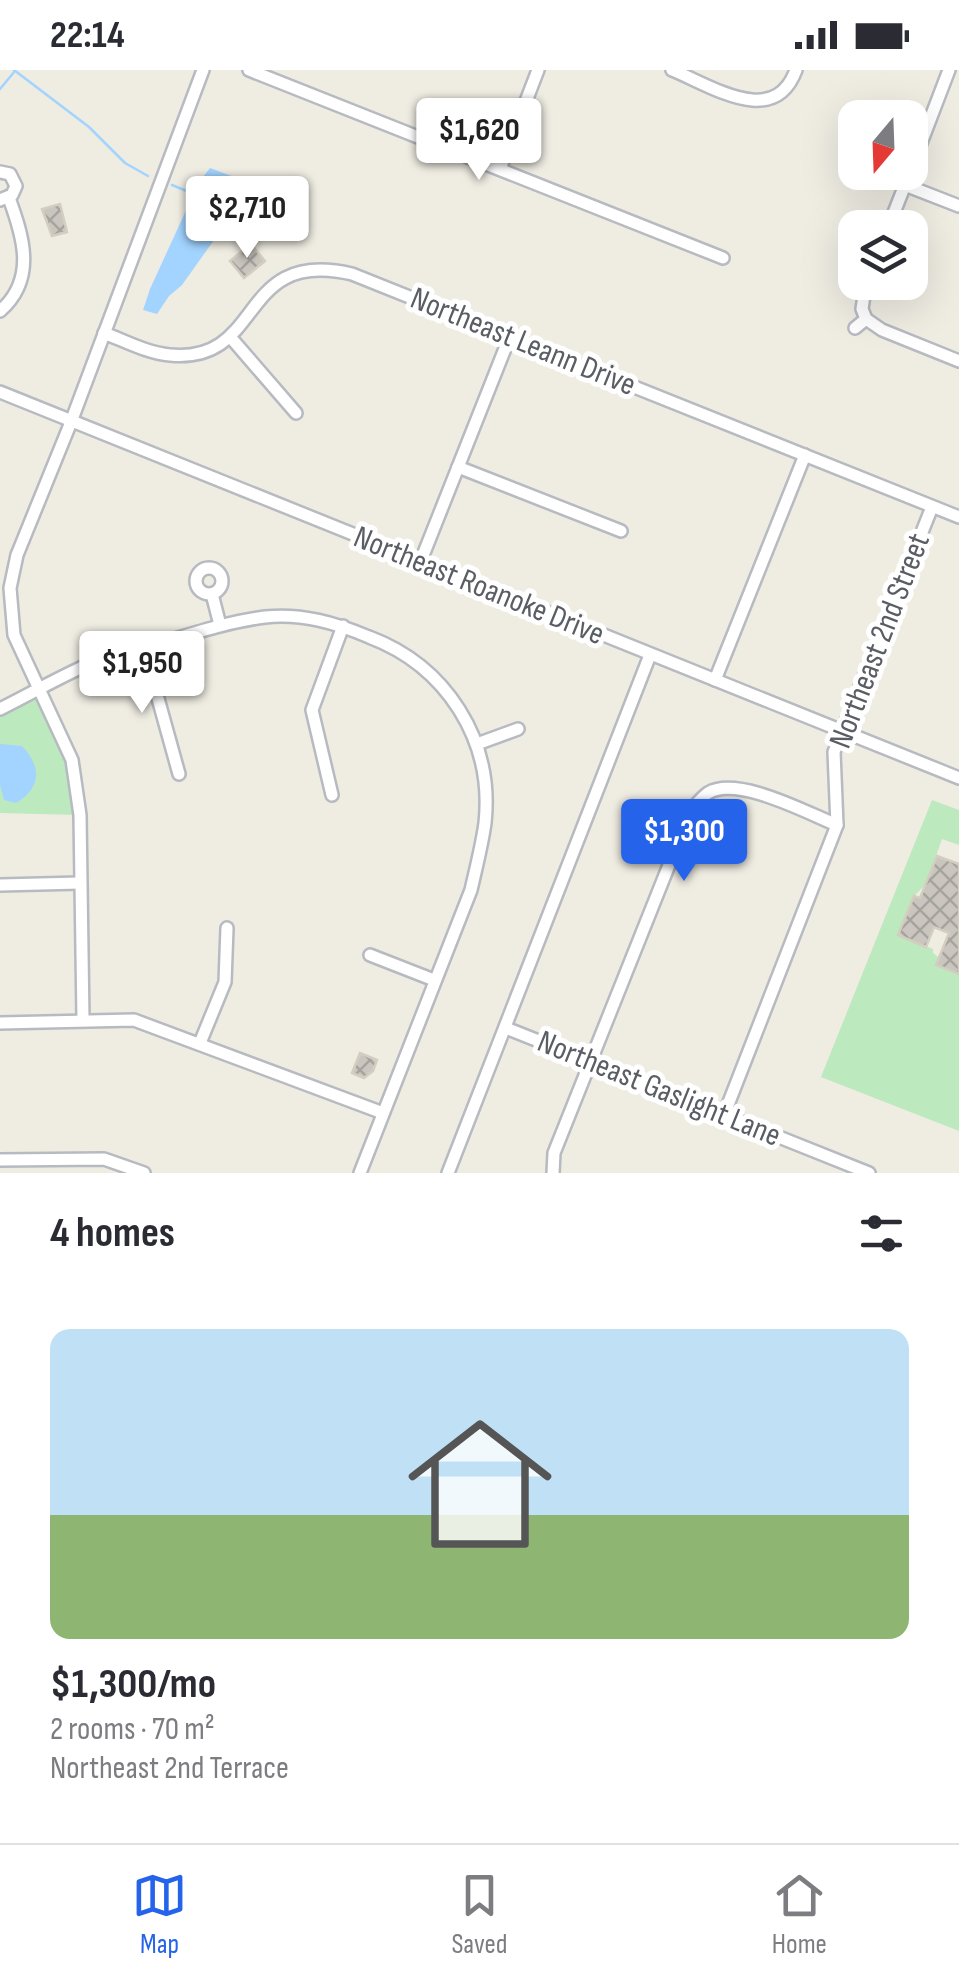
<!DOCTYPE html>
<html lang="en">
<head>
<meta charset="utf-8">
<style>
	body { margin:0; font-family:"Sofia Sans Condensed",sans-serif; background:#f2f2f3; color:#2b2b33; height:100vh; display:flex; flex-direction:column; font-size:38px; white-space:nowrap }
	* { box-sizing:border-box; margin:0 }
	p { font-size:32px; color:#7c7c81 }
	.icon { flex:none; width:55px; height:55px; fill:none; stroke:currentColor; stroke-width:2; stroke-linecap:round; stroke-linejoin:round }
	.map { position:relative; height:1103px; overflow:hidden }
	.panel { display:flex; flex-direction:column; background:#fff; flex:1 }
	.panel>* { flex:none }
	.needle { width:65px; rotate:199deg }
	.buttons { position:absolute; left:838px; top:30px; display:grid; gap:20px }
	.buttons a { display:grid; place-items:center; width:90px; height:90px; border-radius:20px; background:#fff; box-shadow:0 10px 40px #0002; font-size:50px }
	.price { position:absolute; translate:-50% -85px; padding:0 22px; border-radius:10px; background:#fff; color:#222; font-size:32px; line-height:65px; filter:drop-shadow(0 2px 5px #0008) }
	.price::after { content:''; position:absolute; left:50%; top:60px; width:30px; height:22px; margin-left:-15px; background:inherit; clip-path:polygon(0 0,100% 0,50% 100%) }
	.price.on { background:#2563eb; color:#fff }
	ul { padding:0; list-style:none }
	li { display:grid; align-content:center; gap:20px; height:530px; padding:0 50px }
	li span { display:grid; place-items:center; height:310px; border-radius:20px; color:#555 }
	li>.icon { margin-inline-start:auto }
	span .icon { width:180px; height:180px; fill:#fffc; stroke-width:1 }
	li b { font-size:42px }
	h2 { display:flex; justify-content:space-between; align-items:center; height:120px; padding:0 50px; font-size:42px }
	.status { display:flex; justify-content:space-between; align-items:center; height:70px; padding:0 50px; background:#fff; direction:ltr }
	.status svg { height:28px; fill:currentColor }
	.tab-bar { display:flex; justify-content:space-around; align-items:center; height:140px; border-top:2px solid #e1e1e2; background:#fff; font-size:28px; color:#7c7c81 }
	.tab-bar a { display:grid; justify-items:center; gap:5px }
	.tab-bar .on { color:#2563eb }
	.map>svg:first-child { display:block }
</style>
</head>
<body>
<div class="status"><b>22:14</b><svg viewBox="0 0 49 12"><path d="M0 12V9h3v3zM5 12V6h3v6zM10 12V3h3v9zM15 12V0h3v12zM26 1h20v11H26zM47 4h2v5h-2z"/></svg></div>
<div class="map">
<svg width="959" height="1103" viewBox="0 0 959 1103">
	<defs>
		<pattern id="building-cross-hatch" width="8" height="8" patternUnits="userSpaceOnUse" patternTransform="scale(2.5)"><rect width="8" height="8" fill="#cac6bf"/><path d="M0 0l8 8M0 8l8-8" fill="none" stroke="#a7a49f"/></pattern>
	</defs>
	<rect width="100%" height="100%" fill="#efece2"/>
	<g fill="#bce9bd">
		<polygon points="38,620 72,690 80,745 0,743 0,639"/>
		<polygon points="932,730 959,740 959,775 942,769 926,814 914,826 898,865 933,879 933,883 959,904 959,1061 821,1007"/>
	</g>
	<g fill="#a2d4ff">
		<polygon points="210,98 242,110 247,119 246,125 182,215 169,226 157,244 143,240 150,219 199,112"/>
		<path d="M0 674 22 676C42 697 41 718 16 733L4 730 0 715Z"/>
	</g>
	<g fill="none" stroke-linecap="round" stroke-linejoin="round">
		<g stroke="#a2d4ff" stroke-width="2.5">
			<polyline points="14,0 89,57 125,93 148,106"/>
			<polyline points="0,19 15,1"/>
			<polyline points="172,115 194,124"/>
		</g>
	</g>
	<g fill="url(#building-cross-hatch)" stroke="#d4cec0" stroke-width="2.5">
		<polygon points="60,134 67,162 52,166 42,139"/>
		<polygon points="251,174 265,191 244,208 230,191"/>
		<polygon points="937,786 959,794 959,904 936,895 949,863 934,857 926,877 898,865 914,826 920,828"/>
		<polygon points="360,983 377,990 373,1001 364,1008 352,1003"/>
	</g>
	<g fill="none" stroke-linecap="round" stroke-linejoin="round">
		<defs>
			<g id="minor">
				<polyline points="249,0 723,188"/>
				<path d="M672 0C712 16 774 59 796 0"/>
				<polyline points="500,99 538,0"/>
				<polyline points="0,102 10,104 16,116 12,125 0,130"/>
				<polyline points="910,102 949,0"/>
				<polyline points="905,115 959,136"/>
				<polyline points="888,158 910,102"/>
				<path d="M0 241C37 209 23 166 9 128"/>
				<polyline points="866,249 882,260 959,291"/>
				<polyline points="855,258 866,249 862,239 866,212"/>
				<path d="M104 263C125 271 147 283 170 285 266 294 236 177 352 204L959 447"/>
				<polyline points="232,269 296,343"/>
				<polyline points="0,322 959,708"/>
				<polyline points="458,397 621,461"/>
				<polyline points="420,493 510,266"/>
				<circle cx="209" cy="511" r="13"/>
				<polyline points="212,524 220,555"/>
				<polyline points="144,578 179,704"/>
				<polyline points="715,610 805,385"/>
				<path d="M0 639C34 622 68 602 103 588 117 583 133 581 147 577 186 566 225 552 265 547 302 543 336 553 369 567 446 596 494 670 485 753 482 775 476 798 471 820L360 1103"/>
				<polyline points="477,674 518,659"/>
				<polyline points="332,725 312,640 343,556"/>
				<polyline points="0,815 80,813"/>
				<polyline points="370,885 434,910"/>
				<polyline points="83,950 80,745 72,690 14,565 10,518 17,485 71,352 203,0"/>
				<polyline points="0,953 134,950 383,1043"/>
				<polyline points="506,958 869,1103"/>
				<polyline points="200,973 225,912 227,858"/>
				<polyline points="724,1045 837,755 834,682 932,437"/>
				<polyline points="0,1090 104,1089 144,1103"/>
				<polyline points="448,1103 650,585"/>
				<path d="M553 1103 554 1083 691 740C696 735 702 727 708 723 737 705 807 743 837 755"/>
			</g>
		</defs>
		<use href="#minor" stroke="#b7bac0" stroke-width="16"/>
		<use href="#minor" stroke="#fff" stroke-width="11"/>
	</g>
	<g text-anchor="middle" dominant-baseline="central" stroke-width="10" stroke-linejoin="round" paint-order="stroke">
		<g font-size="32" fill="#5a5e64" stroke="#fff">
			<text transform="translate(523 272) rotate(22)">Northeast Leann Drive</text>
			<text transform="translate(479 516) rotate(22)">Northeast Roanoke Drive</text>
			<text transform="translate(880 571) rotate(-69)">Northeast 2nd Street</text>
			<text transform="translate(659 1019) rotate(22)">Northeast Gaslight Lane</text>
		</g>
	</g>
</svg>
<div class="buttons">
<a><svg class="needle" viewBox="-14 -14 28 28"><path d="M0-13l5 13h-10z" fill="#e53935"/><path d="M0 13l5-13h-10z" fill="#7c7c81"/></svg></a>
<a><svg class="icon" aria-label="layers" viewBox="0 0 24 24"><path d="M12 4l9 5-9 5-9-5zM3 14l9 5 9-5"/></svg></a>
</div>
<b class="price" style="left:479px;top:113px">$1,620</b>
<b class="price" style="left:247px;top:191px">$2,710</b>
<b class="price" style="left:142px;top:646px">$1,950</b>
<b class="price on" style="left:684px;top:814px">$1,300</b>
</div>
<section class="panel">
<h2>4 homes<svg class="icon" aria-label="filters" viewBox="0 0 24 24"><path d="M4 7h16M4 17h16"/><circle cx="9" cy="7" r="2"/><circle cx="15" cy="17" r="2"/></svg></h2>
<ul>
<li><span style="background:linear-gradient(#bfe0f5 60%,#8fb573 0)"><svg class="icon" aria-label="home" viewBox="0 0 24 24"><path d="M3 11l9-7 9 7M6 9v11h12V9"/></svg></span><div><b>$1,300/mo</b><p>2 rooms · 70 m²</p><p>Northeast 2nd Terrace</p></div></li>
</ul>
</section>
<nav class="tab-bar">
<a class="on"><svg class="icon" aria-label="map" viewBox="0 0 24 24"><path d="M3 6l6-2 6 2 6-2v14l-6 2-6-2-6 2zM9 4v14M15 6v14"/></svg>Map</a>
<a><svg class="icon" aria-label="saved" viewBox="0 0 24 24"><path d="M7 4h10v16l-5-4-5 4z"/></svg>Saved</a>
<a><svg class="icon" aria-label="home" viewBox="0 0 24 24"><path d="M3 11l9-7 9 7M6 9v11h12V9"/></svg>Home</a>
</nav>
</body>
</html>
